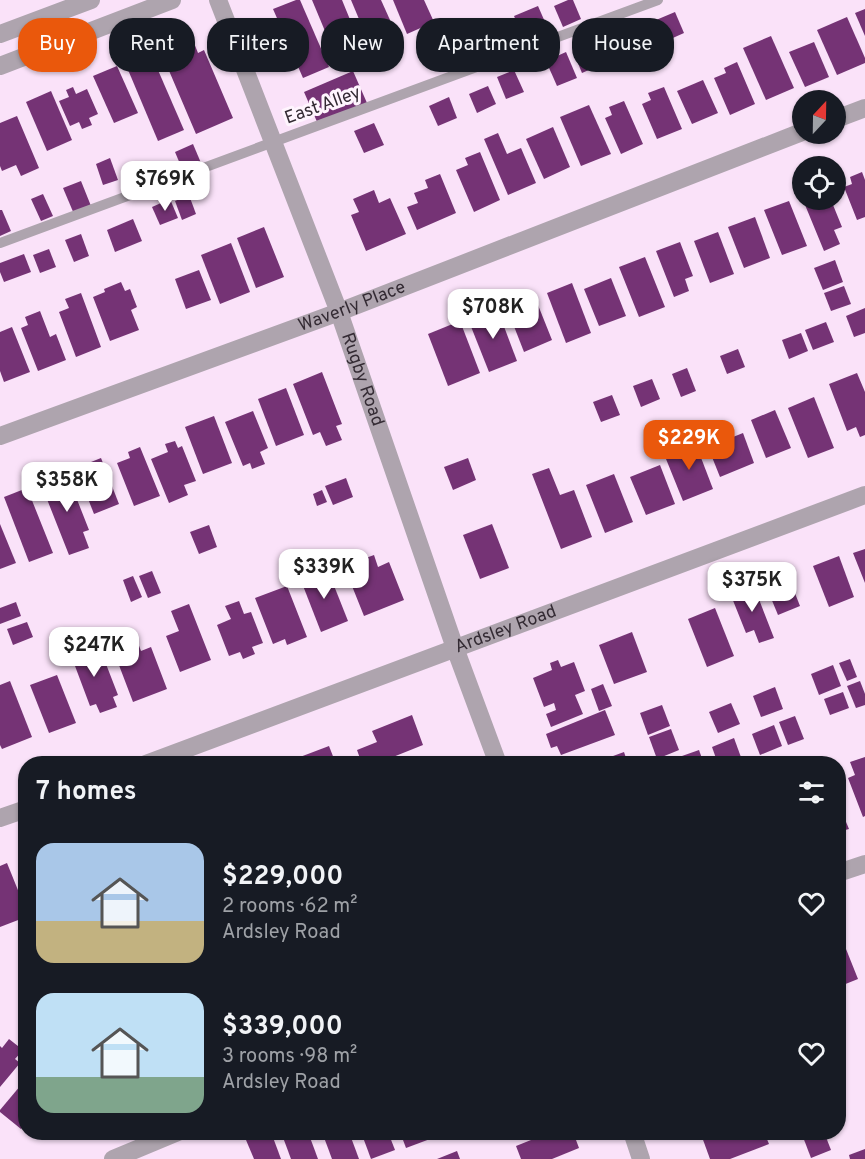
<!DOCTYPE html>
<html lang="en">
<head>
<meta charset="utf-8">
<style>
	body { margin:0; font-family:Overpass,sans-serif; background:#20242c; color:#f1f3f6; height:100vh; display:flex; flex-direction:column; font-size:22px; white-space:nowrap }
	* { box-sizing:border-box; margin:0 }
	p { font-size:20px; color:#9ea1a6 }
	.icon { flex:none; width:33px; height:33px; fill:none; stroke:currentColor; stroke-width:2; stroke-linecap:round; stroke-linejoin:round }
	.map { position:relative; flex:1; overflow:hidden }
	.panel { position:absolute; left:18px; top:756px; width:828px; height:384px; display:flex; flex-direction:column; background:#171b24; border-radius:24px; box-shadow:0 2px 4px #0004 }
	.panel>* { flex:none }
	.guide { position:absolute; left:18px; top:18px; width:830px; height:54px; display:flex; gap:12px }
	.needle { width:39px; rotate:22deg }
	.fabs { position:absolute; left:792px; top:90px; display:grid; gap:12px }
	.fabs a { display:grid; place-items:center; width:54px; height:54px; border-radius:50%; background:#171b24; box-shadow:0 2px 4px #0004; font-size:30px }
	.price { position:absolute; translate:-50% -51px; padding:0 14px; border-radius:12px; background:#fff; color:#222; font-size:20px; line-height:39px; filter:drop-shadow(0 2px 3px #0008) }
	.price::after { content:''; position:absolute; left:50%; top:36px; width:18px; height:14px; margin-left:-9px; background:inherit; clip-path:polygon(0 0,100% 0,50% 100%) }
	.price.active { background:#ea580c; color:#fff }
	ul { padding:0; list-style:none }
	li { display:flex; align-items:center; gap:18px; height:150px; padding:0 18px }
	li span { display:grid; place-items:center; flex:none; width:168px; height:120px; border-radius:18px; color:#555 }
	li>.icon { margin-inline-start:auto }
	span .icon { width:72px; height:72px; fill:#fffc; stroke-width:1 }
	li b { font-size:26px }
	h2 { display:flex; justify-content:space-between; align-items:center; height:72px; padding:0 18px; font-size:26px }
	.tag { padding:0 21px; border-radius:24px; background:#171b24; box-shadow:0 2px 4px #0004; font-size:21px; line-height:54px }
	.tag.active { background:#ea580c; color:#fff }
	.map>svg:first-child { display:block }
</style>
</head>
<body>
<div class="map">
<svg width="865" height="1159" viewBox="0 0 865 1159">
	<rect width="100%" height="100%" fill="#fae2f9"/>
	<g fill="#753375">
		<polygon points="296,0 300,0 329,67 303,78 273,9"/>
		<polygon points="312,0 342,0 360,44 335,55"/>
		<polygon points="351,0 381,0 390,20 364,31"/>
		<polygon points="393,0 424,0 434,22 407,34"/>
		<polygon points="568,0 573,0 581,19 563,27 554,6"/>
		<polygon points="538,6 549,31 525,42 514,16"/>
		<polygon points="865,9 865,36 855,13"/>
		<polygon points="675,12 684,33 666,41 656,20"/>
		<polygon points="847,17 865,58 865,63 837,75 817,30"/>
		<polygon points="642,23 651,44 634,51 625,30"/>
		<polygon points="497,28 505,48 489,54 481,35"/>
		<polygon points="771,36 794,88 766,100 743,48"/>
		<polygon points="814,42 829,77 805,87 789,52"/>
		<polygon points="194,43 198,53 204,50 233,118 196,134 167,66 174,63 170,53"/>
		<polygon points="459,43 467,63 451,70 442,50"/>
		<polygon points="590,43 600,65 582,73 573,51"/>
		<polygon points="566,52 577,78 557,86 546,61"/>
		<polygon points="151,54 184,130 158,141 126,65"/>
		<polygon points="737,62 755,104 730,115 714,78 726,73 724,68"/>
		<polygon points="117,66 138,113 114,123 93,76"/>
		<polygon points="514,70 524,92 506,99 497,77"/>
		<polygon points="353,71 367,103 318,124 304,92"/>
		<polygon points="703,80 718,113 692,124 677,91"/>
		<polygon points="488,86 496,104 477,113 469,94"/>
		<polygon points="73,87 76,94 87,89 98,114 89,118 92,125 82,129 79,122 70,126 59,101 69,97 66,90"/>
		<polygon points="664,87 682,129 657,139 642,104 651,100 648,93"/>
		<polygon points="51,91 72,140 47,151 26,102"/>
		<polygon points="449,97 457,118 438,126 429,106"/>
		<polygon points="624,101 643,144 621,154 605,118 612,115 609,107"/>
		<polygon points="589,105 611,154 581,166 560,117"/>
		<polygon points="17,116 39,168 21,176 16,165 2,171 0,166 0,123"/>
		<polygon points="374,123 384,145 364,153 354,131"/>
		<polygon points="553,127 570,167 544,179 526,139"/>
		<polygon points="498,133 507,154 521,148 536,183 508,195 484,139"/>
		<polygon points="193,144 201,163 183,171 175,152"/>
		<polygon points="480,152 500,200 474,212 456,170 468,165 465,158"/>
		<polygon points="110,158 118,180 103,185 96,164"/>
		<polygon points="862,172 865,180 865,217 857,220 844,187 852,184 850,177"/>
		<polygon points="440,174 456,213 417,230 407,207 418,203 414,193 428,188 425,180"/>
		<polygon points="81,181 91,206 74,214 63,188"/>
		<polygon points="374,190 379,203 390,198 406,234 366,251 351,215 359,212 353,199"/>
		<polygon points="43,194 53,216 41,221 31,199"/>
		<polygon points="189,195 196,214 182,220 175,201"/>
		<polygon points="170,199 178,218 160,225 152,207"/>
		<polygon points="803,200 831,200 842,227 834,230 840,244 824,251"/>
		<polygon points="789,201 807,246 782,255 764,210"/>
		<polygon points="0,210 2,210 11,231 0,236"/>
		<polygon points="755,217 770,258 744,268 728,227"/>
		<polygon points="133,219 142,241 115,252 107,230"/>
		<polygon points="264,227 284,277 256,288 237,238"/>
		<polygon points="718,232 734,274 710,283 694,241"/>
		<polygon points="81,234 89,256 74,262 65,240"/>
		<polygon points="680,242 693,276 685,279 689,291 674,297 656,251"/>
		<polygon points="231,243 250,292 220,304 201,255"/>
		<polygon points="49,249 56,267 40,273 33,255"/>
		<polygon points="24,254 31,272 4,282 0,272 0,263"/>
		<polygon points="645,257 665,307 639,317 619,267"/>
		<polygon points="835,260 843,282 823,290 814,268"/>
		<polygon points="199,270 211,300 186,309 175,279"/>
		<polygon points="611,278 626,316 599,326 584,289"/>
		<polygon points="121,282 125,291 130,289 137,307 131,310 139,330 110,341 93,297 105,292 104,289"/>
		<polygon points="572,283 591,333 566,343 547,293"/>
		<polygon points="844,286 851,304 831,311 824,293"/>
		<polygon points="81,293 101,347 76,357 59,312 69,308 65,299"/>
		<polygon points="534,295 552,340 524,352 506,306"/>
		<polygon points="497,308 517,361 489,372 468,319"/>
		<polygon points="865,308 865,333 854,337 846,316"/>
		<polygon points="40,311 50,337 56,334 66,360 38,371 21,328 28,325 25,317"/>
		<polygon points="460,321 480,373 448,386 428,334"/>
		<polygon points="826,322 834,342 813,350 805,330"/>
		<polygon points="12,327 30,372 4,382 0,371 0,332"/>
		<polygon points="801,333 808,351 789,359 782,340"/>
		<polygon points="738,349 745,367 727,374 720,356"/>
		<polygon points="687,368 696,391 681,397 672,374"/>
		<polygon points="322,372 342,424 336,426 342,440 326,446 320,432 313,435 293,384"/>
		<polygon points="857,373 865,392 865,435 860,437 856,427 847,431 829,384"/>
		<polygon points="652,379 660,399 641,407 633,386"/>
		<polygon points="286,388 304,435 276,446 258,399"/>
		<polygon points="612,395 620,415 601,422 593,402"/>
		<polygon points="814,397 834,448 808,458 788,408"/>
		<polygon points="775,410 791,448 766,458 751,420"/>
		<polygon points="253,411 268,448 260,452 265,464 252,469 250,463 243,466 225,422"/>
		<polygon points="214,416 232,463 203,474 185,427"/>
		<polygon points="743,433 754,463 720,477 708,447"/>
		<polygon points="175,441 178,448 182,446 196,481 184,485 188,495 169,503 151,459 168,452 165,444"/>
		<polygon points="695,442 713,489 683,501 664,454"/>
		<polygon points="140,447 160,496 134,506 117,463 130,458 128,452"/>
		<polygon points="101,458 119,504 94,514 76,468"/>
		<polygon points="468,458 476,480 453,490 444,467"/>
		<polygon points="660,465 675,504 646,515 630,477"/>
		<polygon points="549,468 560,495 574,490 592,537 561,549 532,474"/>
		<polygon points="67,474 89,530 83,532 89,548 69,555 41,484"/>
		<polygon points="614,474 633,522 605,533 586,485"/>
		<polygon points="346,478 353,497 333,505 325,486"/>
		<polygon points="27,488 53,553 29,562 4,497"/>
		<polygon points="322,490 327,502 317,506 313,494"/>
		<polygon points="0,524 16,563 0,569"/>
		<polygon points="492,524 509,568 480,579 463,535"/>
		<polygon points="209,525 217,547 199,554 190,532"/>
		<polygon points="865,549 865,583 853,553"/>
		<polygon points="374,555 378,567 389,562 404,600 364,616 344,566"/>
		<polygon points="839,556 854,597 829,607 813,566"/>
		<polygon points="327,568 348,621 321,632 300,578"/>
		<polygon points="152,571 161,593 148,598 139,576"/>
		<polygon points="133,576 142,597 131,602 123,580"/>
		<polygon points="789,578 800,606 778,615 766,586"/>
		<polygon points="753,584 774,638 759,643 754,630 746,633 730,593"/>
		<polygon points="287,586 307,637 287,645 285,639 273,644 255,598"/>
		<polygon points="239,601 244,614 251,612 263,643 252,647 255,654 243,659 240,652 229,656 217,625 231,619 225,606"/>
		<polygon points="16,602 21,616 0,624 0,608"/>
		<polygon points="189,604 211,660 180,672 166,636 179,631 171,611"/>
		<polygon points="715,608 734,656 707,667 688,619"/>
		<polygon points="27,622 33,637 13,645 7,629"/>
		<polygon points="632,632 647,672 614,684 599,645"/>
		<polygon points="90,642 100,667 106,664 118,695 113,697 117,707 100,713 96,704 90,706 69,650"/>
		<polygon points="138,643 141,651 151,647 167,689 133,702 117,660 124,658 121,650"/>
		<polygon points="850,659 857,677 847,681 839,663"/>
		<polygon points="558,660 561,667 574,662 585,691 575,695 583,714 551,727 546,714 556,710 554,703 544,707 533,678 552,670 550,663"/>
		<polygon points="833,665 841,686 819,695 811,674"/>
		<polygon points="57,675 76,723 49,733 30,685"/>
		<polygon points="10,681 32,737 2,749 0,745 0,685"/>
		<polygon points="860,681 865,694 865,705 856,708 847,686"/>
		<polygon points="603,684 612,706 599,711 591,689"/>
		<polygon points="775,687 783,709 761,717 753,696"/>
		<polygon points="843,692 849,708 830,715 824,699"/>
		<polygon points="731,703 740,724 718,733 709,712"/>
		<polygon points="662,705 670,726 648,735 640,713"/>
		<polygon points="605,710 615,735 561,755 557,746 551,748 546,734"/>
		<polygon points="412,715 423,745 388,759 388,764 362,764 357,750 377,742 372,731"/>
		<polygon points="795,716 804,739 788,745 779,722"/>
		<polygon points="774,725 782,746 760,755 752,734"/>
		<polygon points="671,729 679,750 657,759 649,737"/>
		<polygon points="734,738 742,760 733,764 718,764 712,747"/>
		<polygon points="329,746 336,764 302,764 300,757"/>
		<polygon points="699,750 704,764 685,764 682,756"/>
		<polygon points="624,752 628,764 594,764 594,763"/>
		<polygon points="865,757 865,816 863,817 848,778 855,775 850,762"/>
		<polygon points="838,803 849,829 838,832"/>
		<polygon points="7,863 26,910 26,917 0,927 0,866"/>
		<polygon points="838,929 858,979 838,987"/>
		<polygon points="9,1039 23,1050 15,1059 20,1063 0,1087 0,1046 2,1048"/>
		<polygon points="26,1079 26,1124 21,1129 0,1112 0,1110"/>
		<polygon points="265,1132 271,1132 281,1159 254,1159 246,1140"/>
		<polygon points="281,1132 308,1132 318,1159 291,1159"/>
		<polygon points="322,1132 349,1132 359,1159 332,1159"/>
		<polygon points="361,1132 388,1132 395,1150 371,1159"/>
		<polygon points="400,1132 427,1132 430,1139 406,1148"/>
		<polygon points="551,1132 573,1132 579,1148 552,1159 521,1159 516,1146"/>
		<polygon points="714,1132 764,1132 769,1144 730,1159 710,1159 702,1137"/>
		<polygon points="815,1132 824,1132 831,1150 811,1158 803,1137"/>
		<polygon points="865,1149 865,1159 850,1159 849,1155"/>
		<polygon points="457,1151 460,1159 437,1159"/>
	</g>
	<g fill="none" stroke-linecap="round" stroke-linejoin="round">
		<polyline stroke="#aea4ae" stroke-width="10" points="0,243 658,0"/>
		<g stroke="#aea4ae" stroke-width="18">
			<path id="s1" d="M218 0 339 312 455 648 498 764"/>
			<polyline points="0,34 91,0"/>
			<polyline points="0,66 172,0"/>
			<polyline points="836,119 865,108"/>
			<path id="s2" d="M0 436 339 312 802 132"/>
			<path id="s3" d="M146 764 865 495"/>
			<polyline points="0,818 26,809"/>
			<polyline points="838,873 865,864"/>
			<polyline points="632,1132 641,1159"/>
			<polyline points="113,1159 178,1132"/>
		</g>
	</g>
	<g text-anchor="middle" dominant-baseline="central" stroke-width="6" stroke-linejoin="round" paint-order="stroke">
		<g font-size="18" fill="#342b34" stroke="#fff5fe">
			<text transform="translate(323 106) rotate(-20)">East Alley</text>
			<text stroke="none"><textPath href="#s2" startOffset="375">Waverly Place</textPath></text>
			<text stroke="none"><textPath href="#s1" startOffset="406">Rugby Road</textPath></text>
			<text stroke="none"><textPath href="#s3" startOffset="384">Ardsley Road</textPath></text>
		</g>
	</g>
</svg>
<div class="fabs">
<a><svg class="needle" viewBox="-14 -14 28 28"><path d="M0-13l5 13h-10z" fill="#e53935"/><path d="M0 13l5-13h-10z" fill="#9ea1a6"/></svg></a>
<a><svg class="icon" aria-label="locate" viewBox="0 0 24 24"><circle cx="12" cy="12" r="6"/><path d="M12 2v4M12 18v4M2 12h4M18 12h4"/></svg></a>
</div>
<b class="price" style="left:165px;top:212px">$769K</b>
<b class="price" style="left:493px;top:340px">$708K</b>
<b class="price active" style="left:689px;top:471px">$229K</b>
<b class="price" style="left:67px;top:513px">$358K</b>
<b class="price" style="left:324px;top:600px">$339K</b>
<b class="price" style="left:752px;top:613px">$375K</b>
<b class="price" style="left:94px;top:678px">$247K</b>
<div class="guide">
<a class="tag active">Buy</a>
<a class="tag">Rent</a>
<a class="tag">Filters</a>
<a class="tag">New</a>
<a class="tag">Apartment</a>
<a class="tag">House</a>
</div>
<section class="panel">
<h2>7 homes<svg class="icon" aria-label="filters" viewBox="0 0 24 24"><path d="M4 7h16M4 17h16"/><circle cx="9" cy="7" r="2"/><circle cx="15" cy="17" r="2"/></svg></h2>
<ul>
<li><span style="background:linear-gradient(#a9c7e8 65%,#c2b280 0)"><svg class="icon" aria-label="home" viewBox="0 0 24 24"><path d="M3 11l9-7 9 7M6 9v11h12V9"/></svg></span><div><b>$229,000</b><p>2 rooms · 62 m²</p><p>Ardsley Road</p></div><svg class="icon" aria-label="heart" viewBox="0 0 24 24"><path d="M12 20l-8-8c-3-5 5-10 8-4 3-6 11-1 8 4z"/></svg></li>
<li><span style="background:linear-gradient(#bfe0f5 70%,#7fa58c 0)"><svg class="icon" aria-label="home" viewBox="0 0 24 24"><path d="M3 11l9-7 9 7M6 9v11h12V9"/></svg></span><div><b>$339,000</b><p>3 rooms · 98 m²</p><p>Ardsley Road</p></div><svg class="icon" aria-label="heart" viewBox="0 0 24 24"><path d="M12 20l-8-8c-3-5 5-10 8-4 3-6 11-1 8 4z"/></svg></li>
</ul>
</section>
</div>
</body>
</html>
